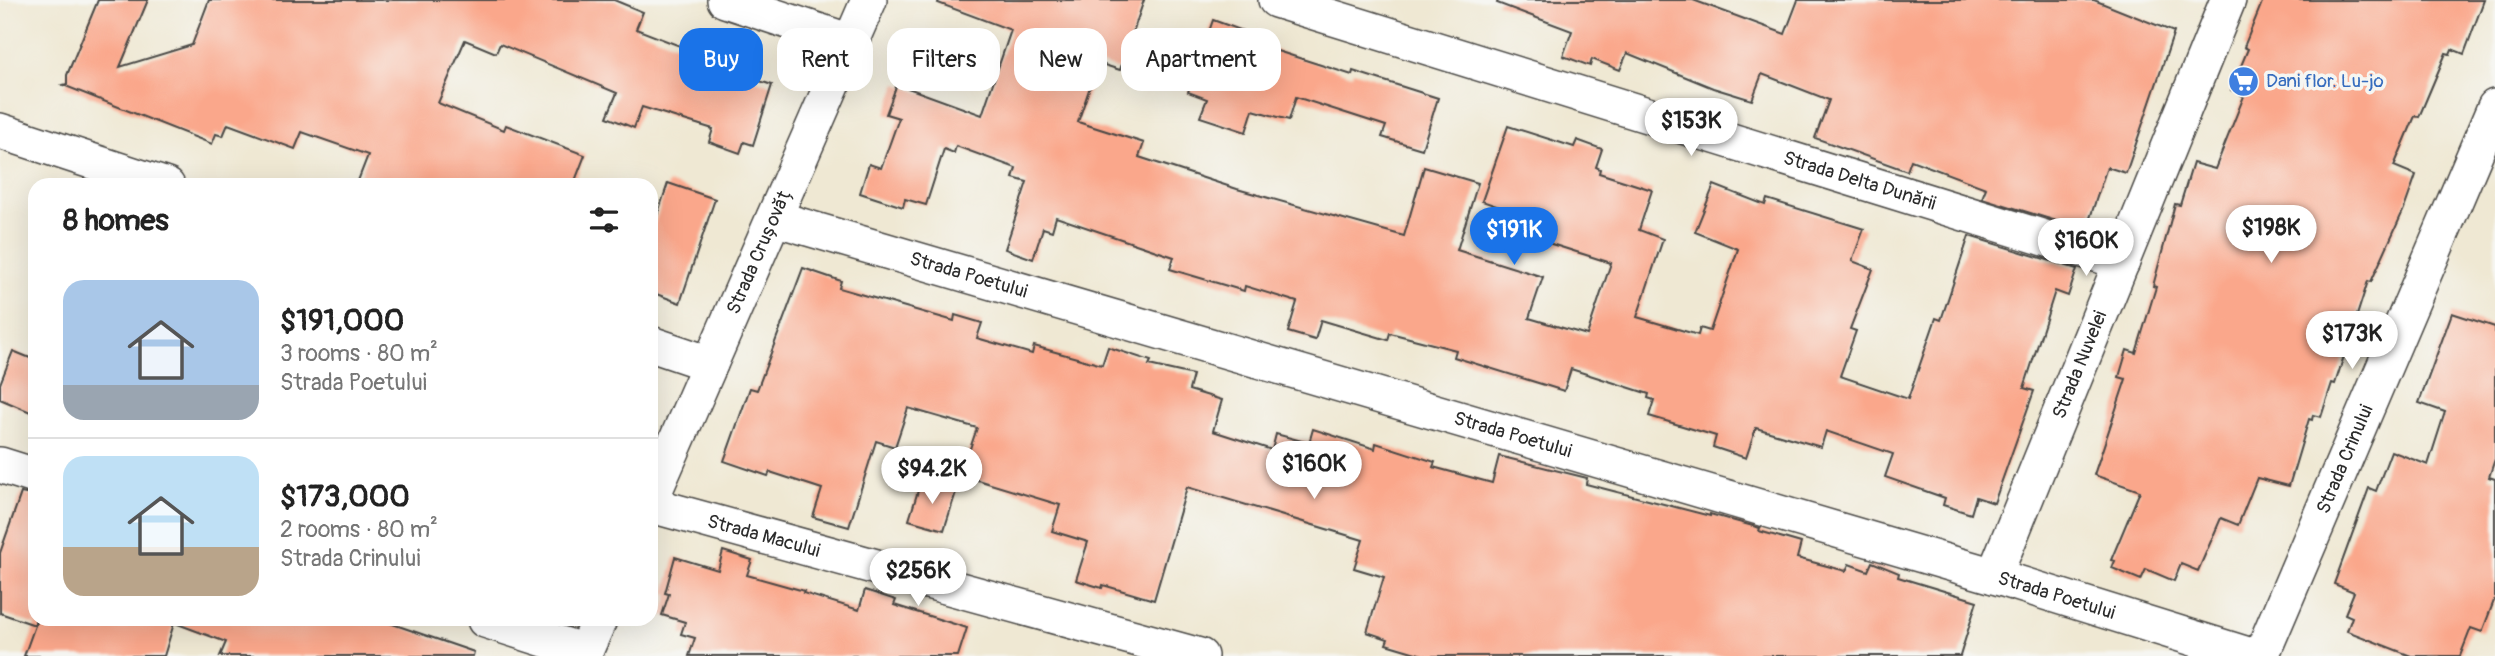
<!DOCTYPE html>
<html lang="en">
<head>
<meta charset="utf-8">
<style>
	body { margin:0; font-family:Pangolin,sans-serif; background:#f6f6f6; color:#222; height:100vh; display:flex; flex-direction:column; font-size:26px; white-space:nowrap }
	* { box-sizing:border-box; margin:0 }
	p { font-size:23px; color:#767676 }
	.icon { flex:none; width:38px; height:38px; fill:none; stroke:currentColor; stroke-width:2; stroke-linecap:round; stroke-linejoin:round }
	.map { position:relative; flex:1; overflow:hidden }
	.sheet { position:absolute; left:28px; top:178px; width:630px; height:448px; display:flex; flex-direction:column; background:#fff; border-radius:21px; box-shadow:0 7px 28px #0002 }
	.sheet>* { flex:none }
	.hud { position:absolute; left:679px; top:28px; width:665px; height:63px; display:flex; gap:14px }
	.price { position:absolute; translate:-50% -60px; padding:0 16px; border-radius:24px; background:#fff; color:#222; font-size:23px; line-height:46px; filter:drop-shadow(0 2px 4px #0008) }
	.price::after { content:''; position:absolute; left:50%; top:42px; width:21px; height:16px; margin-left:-10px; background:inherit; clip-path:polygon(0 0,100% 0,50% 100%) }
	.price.on { background:#1a73e8; color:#fff }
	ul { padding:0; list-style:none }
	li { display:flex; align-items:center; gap:21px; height:175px; padding:0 35px }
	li+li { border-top:2px solid #e0e0e0 }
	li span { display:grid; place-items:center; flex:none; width:196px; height:140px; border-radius:21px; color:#555 }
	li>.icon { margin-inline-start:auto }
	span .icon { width:84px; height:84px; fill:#fffc; stroke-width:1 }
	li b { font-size:30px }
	h2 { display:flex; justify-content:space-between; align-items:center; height:84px; padding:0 35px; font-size:30px }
	.chip { padding:0 24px; border-radius:21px; background:#fff; box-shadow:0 7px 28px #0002; font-size:24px; line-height:63px }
	.chip.on { background:#1a73e8; color:#fff }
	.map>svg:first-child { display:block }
</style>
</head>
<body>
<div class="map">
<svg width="2495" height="656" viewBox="0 0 2495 656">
	<rect width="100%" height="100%" fill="#f6f6f2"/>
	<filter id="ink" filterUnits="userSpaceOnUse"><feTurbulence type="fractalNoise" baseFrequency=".0143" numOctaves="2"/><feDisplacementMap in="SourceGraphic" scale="14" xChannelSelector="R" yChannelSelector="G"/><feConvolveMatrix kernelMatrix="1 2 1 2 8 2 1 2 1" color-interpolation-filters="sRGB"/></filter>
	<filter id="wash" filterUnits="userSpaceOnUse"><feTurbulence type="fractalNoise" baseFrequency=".00686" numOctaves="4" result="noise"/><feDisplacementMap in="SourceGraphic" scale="28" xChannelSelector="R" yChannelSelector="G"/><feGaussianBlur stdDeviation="1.57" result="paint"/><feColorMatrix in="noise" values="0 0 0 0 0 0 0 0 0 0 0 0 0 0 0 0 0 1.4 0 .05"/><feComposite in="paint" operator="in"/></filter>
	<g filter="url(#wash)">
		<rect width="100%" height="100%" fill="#efe8d3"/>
		<g id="blocks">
			<g fill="#faa78b">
				<polygon points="98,0 148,0 120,67 192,45 209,0 614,0 643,12 636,29 690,50 695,35 727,46 720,68 772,85 753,145 744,142 740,153 709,142 713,129 642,107 634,128 607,117 617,93 500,44 496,53 465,40 438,103 504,130 506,125 585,155 573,186 356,186 368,155 302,132 295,149 228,124 223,136 216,134 212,144 63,85 67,84 67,75"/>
				<polygon points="939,0 1144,0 1120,70 1098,63 1078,122 1144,143 1139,157 1237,189 1404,236 1424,167 1478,183 1457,250 1543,277 1529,318 1587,335 1611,263 1542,241 1548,224 1482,201 1508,126 1574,147 1577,140 1602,149 1596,167 1600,169 1599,173 1652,190 1639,230 1663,239 1637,317 1698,335 1700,328 1710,331 1738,249 1695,232 1714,185 1765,205 1767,199 1864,229 1852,261 1873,269 1850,329 1856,331 1840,376 1908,399 1936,318 1941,320 1969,236 2077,269 2068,296 2055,291 2024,388 2034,391 1994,503 1976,497 1971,514 1943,505 1945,498 1885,477 1893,454 1826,431 1821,447 1756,428 1746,458 1713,447 1716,436 1649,416 1654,400 1648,398 1649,394 1571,369 1564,391 1454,357 1456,350 1390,333 1388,340 1321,320 1315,340 1288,332 1297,302 1245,286 1244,291 1170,269 1174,257 1056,217 1052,231 1043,228 1033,259 1005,249 1027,182 1013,178 1016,168 956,146 954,153 944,149 926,205 905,199 903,207 860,193 869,164 881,168 899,118 886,114 897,84 982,115 1011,30 938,3"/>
				<polygon points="1498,0 1693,0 1785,34 1798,0 2094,0 2174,32 2126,173 2107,167 2086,230 1982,198 1986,188 1911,160 1907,171 1815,138 1829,100 1762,74 1752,100 1713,88 1627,53 1620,70 1592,59 1590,66 1563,56 1572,31 1497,3"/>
				<polygon points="2263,0 2484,0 2464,54 2452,49 2450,54 2446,53 2419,117 2415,116 2394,166 2416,175 2404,209 2371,282 2368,281 2335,384 2332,383 2321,417 2313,415 2312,420 2309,419 2289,486 2257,478 2238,525 2221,518 2198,571 2181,564 2174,581 2146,569 2141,580 2112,568 2115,561 2111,560 2140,491 2094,475 2126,379 2119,377 2127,350 2136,353 2156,287 2153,286 2175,204 2180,205 2193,163 2215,169 2244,96 2231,90 2248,49 2244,47"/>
				<polygon points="1213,20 1249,33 1246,41 1352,75 1353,71 1438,98 1422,149 1382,137 1386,126 1296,97 1289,120 1253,110 1246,132 1200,117 1207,99 1188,92"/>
				<polygon points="668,183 715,199 680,303 651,292 651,234"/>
				<polygon points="803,268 841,281 839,288 954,321 955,315 982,323 977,338 1032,354 1034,346 1102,365 1108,347 1151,361 1149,365 1193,375 1189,390 1222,400 1213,431 1272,450 1276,434 1309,443 1313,429 1375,449 1376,443 1435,462 1433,467 1492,483 1499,456 1587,478 1586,484 1710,516 1710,514 1760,528 1759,531 1801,543 1797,558 1846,571 1849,564 1868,571 1872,562 1899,573 1898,577 1977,601 1960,656 1426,656 1386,644 1388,639 1367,632 1384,577 1354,568 1363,540 1187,487 1154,600 1103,585 1102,588 1076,580 1088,542 1052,531 1060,505 961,475 977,428 908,408 895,447 876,441 849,527 813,517 822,489 770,472 768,476 724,461 750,388 757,390"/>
				<polygon points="2452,313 2495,327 2495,459 2489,477 2495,479 2495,598 2482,632 2471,628 2460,656 2411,656 2347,631 2352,617 2345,614 2354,592 2334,584 2369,488 2376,491 2391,451 2428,465 2445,412 2419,403"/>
				<polygon points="13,351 35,360 35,414 0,399 0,384"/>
				<polygon points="921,481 956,492 944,530 909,520"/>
				<polygon points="21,493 35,496 35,625 0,613 0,553"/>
				<polygon points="723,551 752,560 747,575 804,591 803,593 859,610 865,590 896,600 894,605 967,628 958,656 689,656 695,638 681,634 685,622 662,615 669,594 665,593 675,557 718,570"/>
				<polygon points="37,620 175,620 164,656 24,656"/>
				<polygon points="175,620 381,620 474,652 473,656 220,656 226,642 175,623"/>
			</g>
		</g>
	</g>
	<g filter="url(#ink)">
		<use href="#blocks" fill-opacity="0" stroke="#484744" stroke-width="2"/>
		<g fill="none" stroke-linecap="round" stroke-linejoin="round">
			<defs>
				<g id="minor">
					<polyline points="725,0 851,42"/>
					<path id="s1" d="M1276 0 2122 262"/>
					<polyline points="0,131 167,186"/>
					<path id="s2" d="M774 218 1994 576 2251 656"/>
					<polyline points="651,344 710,364"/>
					<polyline points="0,465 35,476"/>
					<path id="s3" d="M651 499 869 0"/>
					<path id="s4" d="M651 505 1200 656"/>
					<path id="s5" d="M1994 576 2228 0"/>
					<polyline points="485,620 585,652"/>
					<polyline points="583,656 599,620"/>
					<path id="s6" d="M2261 656 2495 107"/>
				</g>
			</defs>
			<use href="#minor" stroke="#484744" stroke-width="38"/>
			<use href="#minor" stroke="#fff" stroke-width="35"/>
		</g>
	</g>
	<defs>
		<symbol id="supermarket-disc" viewBox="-11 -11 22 22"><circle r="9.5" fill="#3f7fe0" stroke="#f6f6f2"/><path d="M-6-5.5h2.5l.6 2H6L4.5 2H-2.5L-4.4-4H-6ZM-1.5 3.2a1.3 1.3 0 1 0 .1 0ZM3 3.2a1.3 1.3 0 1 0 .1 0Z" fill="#fff"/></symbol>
	</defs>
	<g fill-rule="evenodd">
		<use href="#supermarket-disc" x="2226" y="64" width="35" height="35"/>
	</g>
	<g text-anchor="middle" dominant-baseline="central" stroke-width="7" stroke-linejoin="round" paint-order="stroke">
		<g font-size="19" fill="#366cbe" stroke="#f6f6f2" text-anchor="start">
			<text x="2266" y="81">Dani flor. Lu-jo</text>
		</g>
		<g font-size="19" fill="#2b2b2b" stroke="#f6f6f2">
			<text stroke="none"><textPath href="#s1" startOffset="611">Strada Delta Dunării</textPath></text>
			<text stroke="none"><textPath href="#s3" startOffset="271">Strada Crușovăț</textPath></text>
			<text stroke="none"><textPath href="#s2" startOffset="203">Strada Poetului</textPath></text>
			<text stroke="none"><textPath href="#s5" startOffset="228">Strada Nuvelei</textPath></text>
			<text stroke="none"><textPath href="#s2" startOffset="770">Strada Poetului</textPath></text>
			<text stroke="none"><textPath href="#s6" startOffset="214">Strada Crinului</textPath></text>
			<text stroke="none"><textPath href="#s4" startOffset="117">Strada Macului</textPath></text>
			<text stroke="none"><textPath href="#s2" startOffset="1337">Strada Poetului</textPath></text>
		</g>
	</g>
</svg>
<b class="price" style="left:1691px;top:158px">$153K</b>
<b class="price" style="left:2271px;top:265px">$198K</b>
<b class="price on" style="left:1514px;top:267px">$191K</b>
<b class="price" style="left:2086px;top:278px">$160K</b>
<b class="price" style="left:2352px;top:371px">$173K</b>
<b class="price" style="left:1314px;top:501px">$160K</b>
<b class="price" style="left:932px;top:506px">$94.2K</b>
<b class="price" style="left:918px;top:608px">$256K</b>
<div class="hud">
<a class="chip on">Buy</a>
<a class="chip">Rent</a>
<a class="chip">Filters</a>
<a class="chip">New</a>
<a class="chip">Apartment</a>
</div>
<section class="sheet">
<h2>8 homes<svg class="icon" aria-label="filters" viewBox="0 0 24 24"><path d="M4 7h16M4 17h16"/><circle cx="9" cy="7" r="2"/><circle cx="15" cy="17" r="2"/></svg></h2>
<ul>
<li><span style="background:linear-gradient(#a9c7e8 75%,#9aa5b1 0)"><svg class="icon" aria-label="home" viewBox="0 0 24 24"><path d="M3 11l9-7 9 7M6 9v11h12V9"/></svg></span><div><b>$191,000</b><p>3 rooms · 80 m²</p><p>Strada Poetului</p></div></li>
<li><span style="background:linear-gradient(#bfe0f5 65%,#b9a48a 0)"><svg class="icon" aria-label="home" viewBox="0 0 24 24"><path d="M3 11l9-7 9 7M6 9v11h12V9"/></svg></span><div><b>$173,000</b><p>2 rooms · 80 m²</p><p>Strada Crinului</p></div></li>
</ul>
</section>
</div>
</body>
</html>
